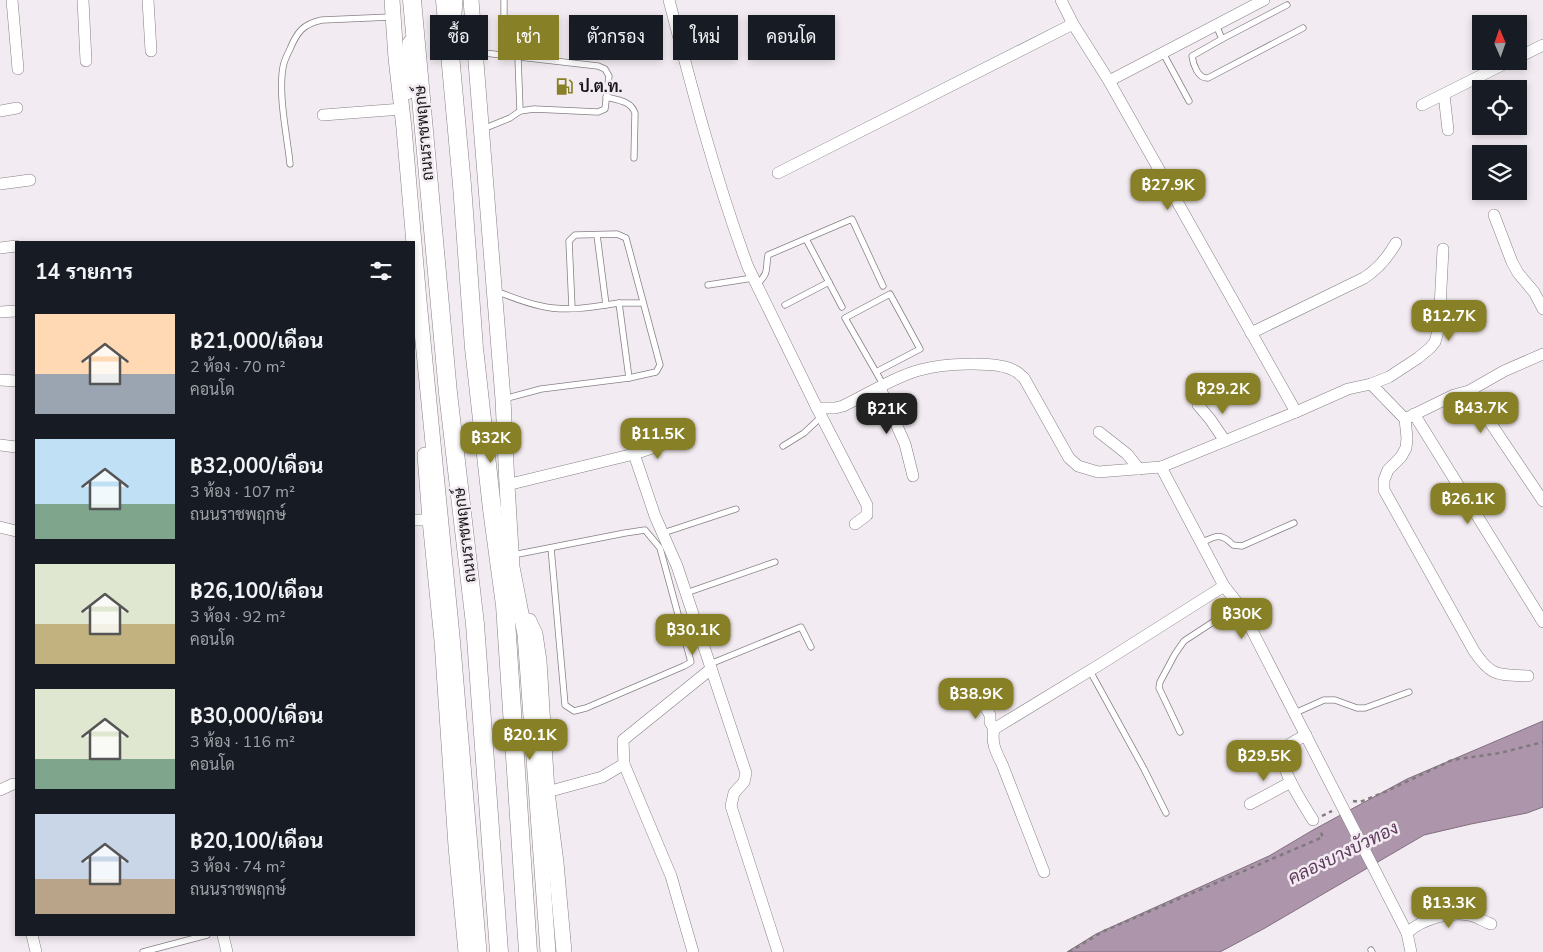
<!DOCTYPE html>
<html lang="th">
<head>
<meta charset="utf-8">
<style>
	body { margin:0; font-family:"Nunito Sans",Sarabun,sans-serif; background:#242831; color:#f1f3f6; height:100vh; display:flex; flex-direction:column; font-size:19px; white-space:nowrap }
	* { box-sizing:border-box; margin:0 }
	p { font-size:16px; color:#9ea1a6 }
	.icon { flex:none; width:28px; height:28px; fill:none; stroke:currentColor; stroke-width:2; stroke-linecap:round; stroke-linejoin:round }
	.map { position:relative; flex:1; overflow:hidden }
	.sheet { position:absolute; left:15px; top:241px; width:400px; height:695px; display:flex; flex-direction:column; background:#171b24; border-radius:0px; box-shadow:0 2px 8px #0003 }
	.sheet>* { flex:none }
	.hud { position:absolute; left:430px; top:15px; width:475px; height:45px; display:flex; gap:10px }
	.needle { width:32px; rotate:358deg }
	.buttons { position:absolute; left:1472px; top:15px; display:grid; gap:10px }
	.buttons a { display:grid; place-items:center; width:55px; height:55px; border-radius:0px; background:#171b24; box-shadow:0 2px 8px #0003; font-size:25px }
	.price { position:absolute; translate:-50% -42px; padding:0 11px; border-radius:10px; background:#888027; color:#fff; font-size:16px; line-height:32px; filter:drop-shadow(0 1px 2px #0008) }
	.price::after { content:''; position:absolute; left:50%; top:30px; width:15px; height:11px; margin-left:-8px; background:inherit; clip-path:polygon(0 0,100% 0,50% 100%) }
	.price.active { background:#222; color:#fff }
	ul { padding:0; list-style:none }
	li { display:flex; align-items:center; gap:15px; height:125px; padding:0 20px }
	li span { display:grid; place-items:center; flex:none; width:140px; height:100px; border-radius:0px; color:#555 }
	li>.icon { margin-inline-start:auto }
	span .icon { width:60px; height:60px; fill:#fffc; stroke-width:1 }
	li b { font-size:21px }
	h2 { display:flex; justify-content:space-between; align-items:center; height:60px; padding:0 20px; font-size:21px }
	.chip { padding:0 18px; border-radius:0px; background:#171b24; box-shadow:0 2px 8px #0003; font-size:18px; line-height:45px }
	.chip.active { background:#888027; color:#fff }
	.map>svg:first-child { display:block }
</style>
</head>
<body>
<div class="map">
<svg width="1543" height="952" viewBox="0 0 1543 952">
	<rect width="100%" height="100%" fill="#f2ebf1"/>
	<polygon fill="#ad95ab" stroke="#816f7f" points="1543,721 1543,807 1527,813 1471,824 1424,835 1265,928 1220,952 1067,952 1096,934 1269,856 1313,830 1407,779"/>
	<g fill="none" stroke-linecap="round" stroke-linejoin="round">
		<defs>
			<g id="service">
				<polyline points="504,0 504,28"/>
				<polyline points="1216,25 1222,39 1287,5"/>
				<path d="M1222 39 1192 56C1193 64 1198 79 1208 78L1303 28"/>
				<polyline points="476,52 598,66 605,69 609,76 605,109 598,112 534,109 520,111 510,118 483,129"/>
				<polyline points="1163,53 1189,101"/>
				<polyline points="518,57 520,111"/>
				<path d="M606 97C618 100 631 101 635 113L634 158"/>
				<path d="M290 164C287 134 278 96 283 67 284 61 287 55 290 49 297 32 303 24 322 20L391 17"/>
				<polyline points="597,235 606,305"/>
				<polyline points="806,239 842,307"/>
				<polyline points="708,285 753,278"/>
				<path d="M757 285C770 270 765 272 768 255L852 219 883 286"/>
				<path d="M496 291C511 297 526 303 541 306 566 312 594 307 619 303L629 378 541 389 504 399"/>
				<polyline points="619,303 643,303"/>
				<polyline points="785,305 829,282"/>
				<polyline points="572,308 569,241 575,235 617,234 626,238 660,365 656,372 629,378"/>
				<polyline points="876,372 920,349 890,294 845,318 884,386"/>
				<polyline points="783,446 804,433 821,417"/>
				<polyline points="663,533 736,509"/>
				<path d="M1201 543C1215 536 1221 532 1233 545L1242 546 1294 523"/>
				<polyline points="513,555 625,533 645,530 660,548 691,662 684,666 586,708 574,711 565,705 551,548"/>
				<polyline points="686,593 775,562"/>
				<polyline points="710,664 801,627 811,647"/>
				<polyline points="1090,671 1144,769 1166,813"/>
				<polyline points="1295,713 1324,700 1335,700 1357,708 1365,708 1409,692"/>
				<polyline points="1180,732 1161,692 1159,688 1160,682 1175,654 1184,641 1239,605"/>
				<polyline points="1371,950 1372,952"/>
				<polyline points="143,952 207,935"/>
			</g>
			<g id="minor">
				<polyline points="12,0 18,69"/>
				<polyline points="83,0 86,61"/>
				<polyline points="148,0 151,51"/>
				<path d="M669 0C692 89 716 181 748 267L817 408H835L843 406C866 395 896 376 920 370 940 364 997 360 1015 371 1018 372 1021 376 1024 378L1069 458 1078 466 1098 472 1161 467 1296 412 1348 389 1371 384 1389 377 1418 358 1430 348 1435 342 1439 327 1443 249"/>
				<polyline points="1061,0 1073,24 1109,81 1296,412"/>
				<polyline points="1519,57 1543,45"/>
				<polyline points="1109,81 1264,0"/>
				<polyline points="1444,95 1448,130"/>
				<polyline points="1422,105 1510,61"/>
				<polyline points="0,111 17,108"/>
				<polyline points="323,115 402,109"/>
				<polyline points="778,173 1073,24"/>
				<polyline points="0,184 30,180"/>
				<polyline points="1494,215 1512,262 1518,273 1534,292 1543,309"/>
				<polyline points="0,248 16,246"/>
				<polyline points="0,312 16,311"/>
				<path d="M1251 333 1364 278C1378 269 1388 257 1396 243"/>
				<polyline points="0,380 16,381"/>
				<path d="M1371 384 1405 419 1407 438 1406 448 1401 457 1388 470 1384 480V490L1474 651C1492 678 1499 674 1528 676"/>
				<polyline points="880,388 905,444 913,476"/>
				<polyline points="1469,391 1504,371 1543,354"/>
				<polyline points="1198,405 1210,419 1225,441"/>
				<polyline points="817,408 867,505 867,515 855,524"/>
				<polyline points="1414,414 1543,622"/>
				<polyline points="1409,417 1454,395 1469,391 1543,501"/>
				<polyline points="1099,432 1127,454 1139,469"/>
				<polyline points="0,445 16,447"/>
				<polyline points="634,454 673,441"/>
				<polyline points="1161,467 1224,586 1239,605 1407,933 1411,952"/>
				<polyline points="507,485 634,454 655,516 677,566 746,773 744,782 734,793 731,806 778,952"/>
				<polyline points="414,520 430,520"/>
				<polyline points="0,527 16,531"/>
				<polyline points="980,698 990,715 990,722 994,729"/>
				<path d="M1306 735C1299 739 1287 744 1284 750 1276 764 1305 807 1313 820"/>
				<polyline points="624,764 671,876 693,952"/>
				<polyline points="0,790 13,784"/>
				<polyline points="547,792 602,777 624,764 623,740 711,669"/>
				<polyline points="1250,804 1291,782"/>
				<path d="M1044 872 1002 764C996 752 991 743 994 729L1104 662 1224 586"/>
				<path d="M1407 933C1422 919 1452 910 1473 916 1479 918 1485 922 1491 924"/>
				<polyline points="32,935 36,952"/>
				<polyline points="223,935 227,952"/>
			</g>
			<g id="secondary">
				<polyline points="392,0 396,58 404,128 419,301 452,636 479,952"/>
				<polyline points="471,0 503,399 507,485 512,567 525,634 548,952"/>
				<polyline points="453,28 455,0"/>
				<polyline points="407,92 410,43"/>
				<polyline points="425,455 430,520 442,641 456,846 466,952"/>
				<polyline points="529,621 535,634 539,661 547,792 556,863 564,952"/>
			</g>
			<g id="primary">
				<polyline points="412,0 448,393 475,624 499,952"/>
				<polyline points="445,0 462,185 474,348 492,509 505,605 528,952"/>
			</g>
		</defs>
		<use href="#service" stroke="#878086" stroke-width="7"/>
		<use href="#minor" stroke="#878086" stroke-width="12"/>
		<use href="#secondary" stroke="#878086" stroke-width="16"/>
		<use href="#primary" stroke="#878086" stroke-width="19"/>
		<g stroke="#7e7a7e" stroke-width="2.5" stroke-dasharray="4 4" stroke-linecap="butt">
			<polyline points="1353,801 1360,802 1387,791 1452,760 1500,753 1543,742"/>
			<polyline points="1322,816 1332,811"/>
			<polyline points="1069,952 1104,931 1323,837 1319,829"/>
		</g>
		<use href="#service" stroke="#fff" stroke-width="5.5"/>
		<use href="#minor" stroke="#fff" stroke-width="11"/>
		<use href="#secondary" stroke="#fff" stroke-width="15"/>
		<use href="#primary" stroke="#fff" stroke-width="18"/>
	</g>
	<defs>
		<symbol id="fuel-bare" viewBox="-9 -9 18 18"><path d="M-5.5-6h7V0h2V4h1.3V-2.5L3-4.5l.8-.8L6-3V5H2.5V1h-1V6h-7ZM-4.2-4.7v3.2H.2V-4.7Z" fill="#888027" stroke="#f2ebf1" stroke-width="2.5" paint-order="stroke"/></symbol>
	</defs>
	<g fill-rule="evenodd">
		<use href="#fuel-bare" x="552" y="74" width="25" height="25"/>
	</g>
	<g text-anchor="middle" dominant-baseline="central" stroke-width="5" stroke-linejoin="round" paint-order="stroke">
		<g font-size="16" font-weight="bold" fill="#191719" stroke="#f2ebf1" text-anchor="start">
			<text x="579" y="87">ป.ต.ท.</text>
		</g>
		<g font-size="16" fill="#191719" stroke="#f2ebf1">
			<text transform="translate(424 133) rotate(-95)">ถนนราชพฤกษ์</text>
			<text transform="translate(465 535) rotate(-97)">ถนนราชพฤกษ์</text>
		</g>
		<g font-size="18" font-style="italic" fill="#5d395b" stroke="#f2ebf1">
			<text transform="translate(1343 853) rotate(-26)">คลองบางบัวทอง</text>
		</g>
	</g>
</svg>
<div class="buttons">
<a><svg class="needle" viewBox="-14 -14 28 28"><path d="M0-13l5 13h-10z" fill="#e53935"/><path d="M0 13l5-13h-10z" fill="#9ea1a6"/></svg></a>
<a><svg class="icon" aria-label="locate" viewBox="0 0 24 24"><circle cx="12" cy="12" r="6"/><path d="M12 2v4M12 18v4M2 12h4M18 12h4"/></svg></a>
<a><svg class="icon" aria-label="layers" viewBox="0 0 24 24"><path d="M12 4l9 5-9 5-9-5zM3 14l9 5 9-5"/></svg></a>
</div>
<b class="price" style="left:1168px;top:211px">฿27.9K</b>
<b class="price" style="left:1449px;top:342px">฿12.7K</b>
<b class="price" style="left:1223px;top:415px">฿29.2K</b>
<b class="price" style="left:1481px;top:434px">฿43.7K</b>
<b class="price active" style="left:887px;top:435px">฿21K</b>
<b class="price" style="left:658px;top:460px">฿11.5K</b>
<b class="price" style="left:491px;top:464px">฿32K</b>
<b class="price" style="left:1468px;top:525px">฿26.1K</b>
<b class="price" style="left:1242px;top:640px">฿30K</b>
<b class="price" style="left:693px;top:656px">฿30.1K</b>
<b class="price" style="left:976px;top:720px">฿38.9K</b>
<b class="price" style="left:530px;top:761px">฿20.1K</b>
<b class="price" style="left:1264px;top:782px">฿29.5K</b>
<b class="price" style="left:1449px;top:929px">฿13.3K</b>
<div class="hud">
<a class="chip">ซื้อ</a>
<a class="chip active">เช่า</a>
<a class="chip">ตัวกรอง</a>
<a class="chip">ใหม่</a>
<a class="chip">คอนโด</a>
</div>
<section class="sheet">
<h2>14 รายการ<svg class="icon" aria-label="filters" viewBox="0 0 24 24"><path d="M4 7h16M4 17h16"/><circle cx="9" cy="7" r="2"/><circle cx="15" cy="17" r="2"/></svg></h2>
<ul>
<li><span style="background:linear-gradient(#ffd9b3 60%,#9aa5b1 0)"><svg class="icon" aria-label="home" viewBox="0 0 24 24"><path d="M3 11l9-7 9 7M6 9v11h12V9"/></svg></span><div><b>฿21,000/เดือน</b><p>2 ห้อง · 70 m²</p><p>คอนโด</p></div></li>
<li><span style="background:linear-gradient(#bfe0f5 65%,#7fa58c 0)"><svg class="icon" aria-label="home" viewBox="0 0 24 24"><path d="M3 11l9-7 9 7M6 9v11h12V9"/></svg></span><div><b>฿32,000/เดือน</b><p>3 ห้อง · 107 m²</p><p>ถนนราชพฤกษ์</p></div></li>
<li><span style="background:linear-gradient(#dfe7d0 60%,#c2b280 0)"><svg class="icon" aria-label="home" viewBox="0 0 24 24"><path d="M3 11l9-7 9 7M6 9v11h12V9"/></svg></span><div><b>฿26,100/เดือน</b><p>3 ห้อง · 92 m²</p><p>คอนโด</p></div></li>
<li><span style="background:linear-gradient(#dfe7d0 70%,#7fa58c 0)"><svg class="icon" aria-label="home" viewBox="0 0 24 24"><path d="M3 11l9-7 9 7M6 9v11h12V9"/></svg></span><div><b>฿30,000/เดือน</b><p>3 ห้อง · 116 m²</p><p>คอนโด</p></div></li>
<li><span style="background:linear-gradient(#c9d6e8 65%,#b9a48a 0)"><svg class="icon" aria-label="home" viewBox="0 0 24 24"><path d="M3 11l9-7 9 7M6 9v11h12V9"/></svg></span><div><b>฿20,100/เดือน</b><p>3 ห้อง · 74 m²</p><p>ถนนราชพฤกษ์</p></div></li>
</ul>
</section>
</div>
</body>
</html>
